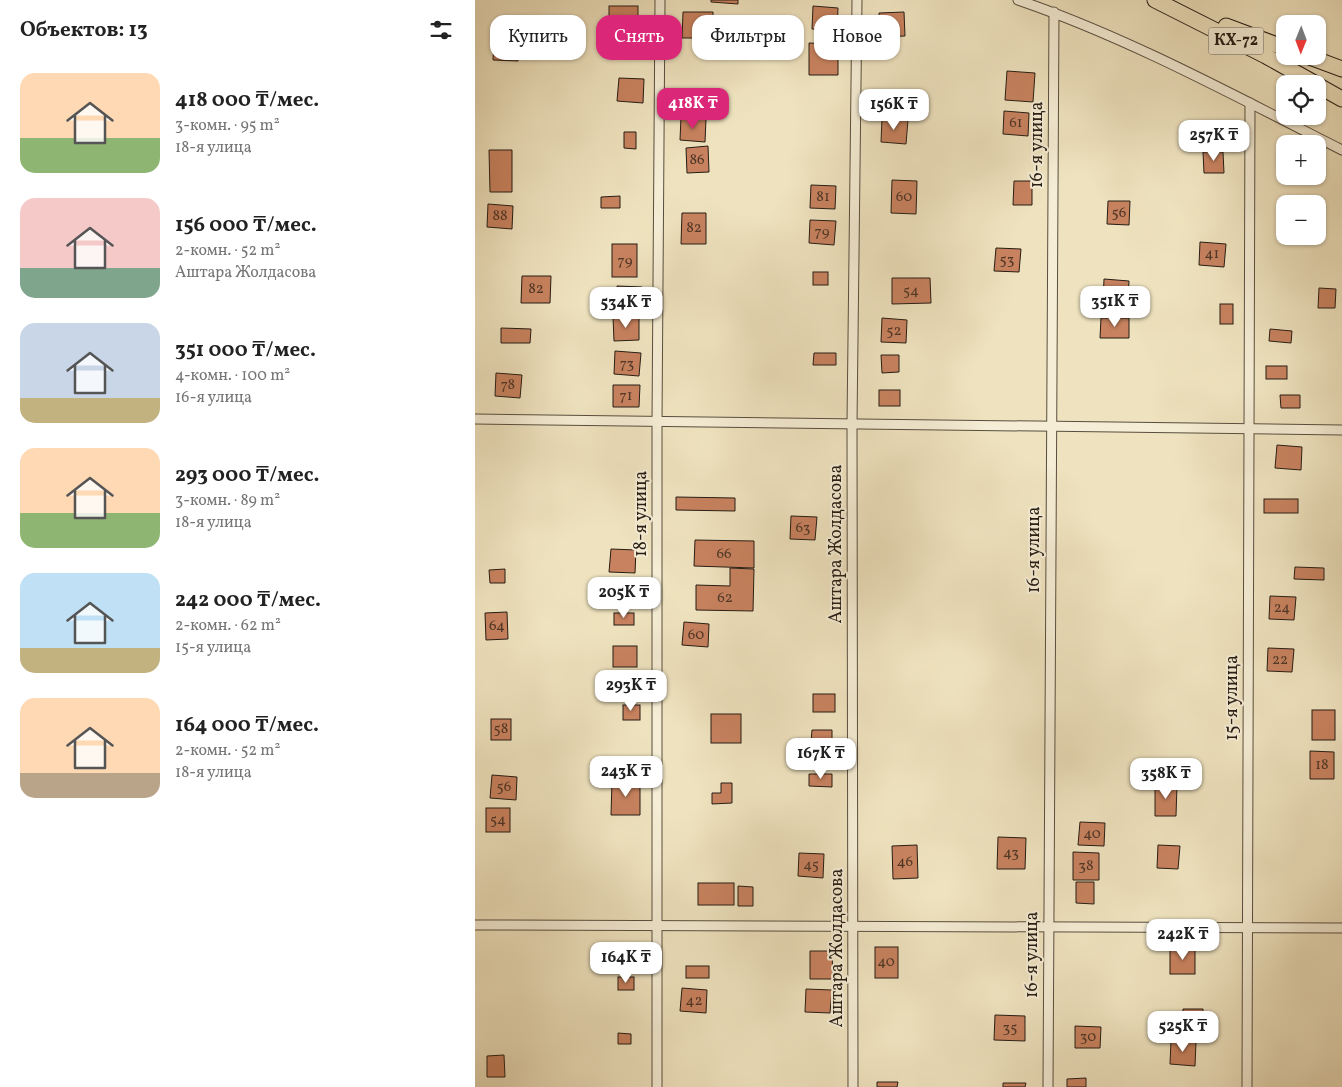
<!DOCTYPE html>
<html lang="ru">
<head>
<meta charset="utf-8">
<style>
	body { margin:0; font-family:Vollkorn,serif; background:#f2f2f2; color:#222; height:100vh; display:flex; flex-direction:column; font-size:19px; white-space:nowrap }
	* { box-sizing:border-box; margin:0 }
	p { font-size:16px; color:#767676 }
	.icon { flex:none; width:28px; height:28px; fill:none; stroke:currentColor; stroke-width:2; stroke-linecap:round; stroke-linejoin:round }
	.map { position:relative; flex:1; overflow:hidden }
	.side { display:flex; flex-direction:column; background:#fff; width:475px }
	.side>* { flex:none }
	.top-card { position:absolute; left:15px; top:15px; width:475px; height:45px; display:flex; gap:10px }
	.needle { width:32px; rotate:181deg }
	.tools { position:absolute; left:801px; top:15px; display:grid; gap:10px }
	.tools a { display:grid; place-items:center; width:50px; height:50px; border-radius:10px; background:#fff; box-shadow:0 1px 4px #0004; font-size:25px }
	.price { position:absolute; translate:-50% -42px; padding:0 11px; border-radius:10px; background:#fff; color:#222; font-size:16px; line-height:32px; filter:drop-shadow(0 1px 2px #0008) }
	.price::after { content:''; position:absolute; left:50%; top:30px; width:15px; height:11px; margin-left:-8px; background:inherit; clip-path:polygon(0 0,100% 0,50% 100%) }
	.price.current { background:#db2777; color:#fff }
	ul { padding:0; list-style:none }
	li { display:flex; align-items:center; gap:15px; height:125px; padding:0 20px }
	li span { display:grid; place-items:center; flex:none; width:140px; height:100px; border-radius:15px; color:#555 }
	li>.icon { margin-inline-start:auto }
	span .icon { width:60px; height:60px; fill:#fffc; stroke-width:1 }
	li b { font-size:21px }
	h2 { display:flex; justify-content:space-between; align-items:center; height:60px; padding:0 20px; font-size:21px }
	.tag { padding:0 18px; border-radius:15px; background:#fff; box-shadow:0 1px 4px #0004; font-size:18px; line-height:45px }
	.tag.current { background:#db2777; color:#fff }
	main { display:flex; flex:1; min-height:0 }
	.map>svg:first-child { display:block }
</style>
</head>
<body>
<main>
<section class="side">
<h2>Объектов: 13<svg class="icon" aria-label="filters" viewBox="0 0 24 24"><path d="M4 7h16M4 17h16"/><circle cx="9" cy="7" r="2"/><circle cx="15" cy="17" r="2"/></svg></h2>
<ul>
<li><span style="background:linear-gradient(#ffd9b3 65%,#8fb573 0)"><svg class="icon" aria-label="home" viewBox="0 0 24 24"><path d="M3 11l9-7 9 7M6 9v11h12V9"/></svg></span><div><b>418 000 ₸/мес.</b><p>3-комн. · 95 m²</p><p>18-я улица</p></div></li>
<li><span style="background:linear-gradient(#f6c9c9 70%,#7fa58c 0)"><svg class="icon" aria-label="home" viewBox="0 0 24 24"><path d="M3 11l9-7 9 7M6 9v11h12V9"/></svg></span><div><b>156 000 ₸/мес.</b><p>2-комн. · 52 m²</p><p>Аштара Жолдасова</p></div></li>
<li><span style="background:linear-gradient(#c9d6e8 75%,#c2b280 0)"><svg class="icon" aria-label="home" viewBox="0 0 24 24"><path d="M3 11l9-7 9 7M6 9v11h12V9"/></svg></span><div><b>351 000 ₸/мес.</b><p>4-комн. · 100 m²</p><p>16-я улица</p></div></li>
<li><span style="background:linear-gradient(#ffd9b3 65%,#8fb573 0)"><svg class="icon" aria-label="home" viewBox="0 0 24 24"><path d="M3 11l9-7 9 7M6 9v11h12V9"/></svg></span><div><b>293 000 ₸/мес.</b><p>3-комн. · 89 m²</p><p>18-я улица</p></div></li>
<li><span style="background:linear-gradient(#bfe0f5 75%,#c2b280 0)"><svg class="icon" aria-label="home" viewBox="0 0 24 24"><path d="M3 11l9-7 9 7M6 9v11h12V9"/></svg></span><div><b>242 000 ₸/мес.</b><p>2-комн. · 62 m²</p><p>15-я улица</p></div></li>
<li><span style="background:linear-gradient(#ffd9b3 75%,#b9a48a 0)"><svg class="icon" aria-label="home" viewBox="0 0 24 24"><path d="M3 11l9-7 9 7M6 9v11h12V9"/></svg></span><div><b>164 000 ₸/мес.</b><p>2-комн. · 52 m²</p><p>18-я улица</p></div></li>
</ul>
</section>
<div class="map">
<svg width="867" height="1087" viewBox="0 0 867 1087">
	<rect width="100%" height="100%" fill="#efe3bf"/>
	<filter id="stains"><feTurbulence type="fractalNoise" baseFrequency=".004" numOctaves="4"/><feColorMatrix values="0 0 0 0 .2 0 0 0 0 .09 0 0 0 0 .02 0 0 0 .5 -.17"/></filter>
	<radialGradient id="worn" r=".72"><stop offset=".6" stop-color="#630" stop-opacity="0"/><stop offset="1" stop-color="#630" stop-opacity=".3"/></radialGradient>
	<g fill="#c8825f" stroke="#251c14">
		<polygon points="236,0 263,0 263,4 236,2"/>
		<rect x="134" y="6" width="29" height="27"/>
		<polygon points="338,6 363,8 362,31 337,29"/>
		<polygon points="208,12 238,12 238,38 207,38"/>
		<polygon points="429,12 430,36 405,37 404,13"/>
		<polygon points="19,37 44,38 43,61 18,60"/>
		<polygon points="334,43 363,44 363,75 334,75"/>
		<polygon points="532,71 560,73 558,102 530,100"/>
		<polygon points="144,78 169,79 168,103 142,101"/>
		<polygon points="529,111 554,113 553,136 528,134"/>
		<polygon points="206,117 231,119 230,142 205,140"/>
		<polygon points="407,119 433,120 431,144 406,142"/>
		<polygon points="149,132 161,132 161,149 149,148"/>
		<polygon points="233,146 234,172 212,173 211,148"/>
		<polygon points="14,150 37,150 37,192 15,192"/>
		<polygon points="728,152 748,152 749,173 729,173"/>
		<polygon points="417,180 442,181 441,214 416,213"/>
		<polygon points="539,181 557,181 557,205 538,205"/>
		<polygon points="336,185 361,186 360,209 335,208"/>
		<polygon points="145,196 145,208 126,208 126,197"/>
		<polygon points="633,201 655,201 654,225 632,224"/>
		<polygon points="13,204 38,206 37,229 12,227"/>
		<polygon points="207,213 231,213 231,244 206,244"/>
		<polygon points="335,220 361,221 359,245 334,243"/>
		<polygon points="725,242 751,244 749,267 724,265"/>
		<rect x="137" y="244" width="25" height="33"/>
		<polygon points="521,248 546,249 544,272 519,271"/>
		<rect x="338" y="272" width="15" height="13"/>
		<polygon points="47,276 76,276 75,303 46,303"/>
		<polygon points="417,278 455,278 456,303 417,304"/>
		<polygon points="629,279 654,281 653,304 628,302"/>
		<polygon points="142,286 167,287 166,310 141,309"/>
		<polygon points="844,288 861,289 860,308 843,308"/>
		<rect x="745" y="304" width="13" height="20"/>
		<polygon points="138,317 164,317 164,340 139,341"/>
		<polygon points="407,318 432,320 431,343 406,342"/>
		<polygon points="626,318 654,318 654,338 625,338"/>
		<polygon points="26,328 56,329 55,343 26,343"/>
		<polygon points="795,329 817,331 816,343 794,341"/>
		<polygon points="140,351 166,353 164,376 139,374"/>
		<polygon points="339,353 361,353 361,365 338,365"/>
		<polygon points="406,355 424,355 424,372 407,373"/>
		<rect x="791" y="366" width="21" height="13"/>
		<polygon points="21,373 47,375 45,398 20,396"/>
		<polygon points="138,385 165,385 164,407 138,407"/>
		<rect x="404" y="390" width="21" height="16"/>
		<polygon points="805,395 825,395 825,408 806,408"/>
		<polygon points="802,445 827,447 826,470 800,468"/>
		<polygon points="201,497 260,498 260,511 201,510"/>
		<rect x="789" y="499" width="34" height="14"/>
		<polygon points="316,516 342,517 340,540 315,539"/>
		<polygon points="220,540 279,541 279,568 219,566"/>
		<polygon points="136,549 161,550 160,573 134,572"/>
		<polygon points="820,567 849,568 849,580 819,579"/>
		<polygon points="255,568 279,569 278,611 221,610 221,585 255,586"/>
		<polygon points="30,569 30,583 15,583 14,570"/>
		<polygon points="795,596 821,597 819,620 794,619"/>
		<polygon points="32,612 33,639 11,640 10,613"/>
		<rect x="139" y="613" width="20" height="12"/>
		<polygon points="209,622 234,624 233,647 207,645"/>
		<rect x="138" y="646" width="24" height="21"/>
		<polygon points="793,648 819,649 817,672 792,671"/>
		<rect x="338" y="694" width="22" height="18"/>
		<rect x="148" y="705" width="17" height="15"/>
		<rect x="837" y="710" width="23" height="30"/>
		<rect x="236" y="714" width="30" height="29"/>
		<rect x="16" y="719" width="20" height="21"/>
		<polygon points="337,730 357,730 357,743 336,742"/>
		<polygon points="835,751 859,752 859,779 835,779"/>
		<polygon points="334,774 357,774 357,787 334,786"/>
		<polygon points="17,775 42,777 41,800 15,798"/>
		<polygon points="137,781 165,781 165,815 136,815"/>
		<polygon points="246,783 257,783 257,803 237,804 237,793 246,793"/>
		<polygon points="680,784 702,785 701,816 680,816"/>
		<rect x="11" y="808" width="24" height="24"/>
		<polygon points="605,822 630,823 629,846 603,845"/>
		<polygon points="523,837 551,838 550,869 522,869"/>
		<polygon points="442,845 443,878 418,879 417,846"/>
		<polygon points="683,845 705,846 703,869 682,868"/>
		<polygon points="598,852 624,853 624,880 598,880"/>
		<polygon points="324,853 349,854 348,878 323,876"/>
		<polygon points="601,882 619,882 619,904 601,903"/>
		<rect x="223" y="883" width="36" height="22"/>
		<polygon points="263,886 278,887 278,906 263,906"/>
		<rect x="400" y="947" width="23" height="31"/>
		<rect x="695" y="948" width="25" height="26"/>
		<polygon points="335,951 357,951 358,979 335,979"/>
		<rect x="211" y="966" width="23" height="12"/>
		<rect x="143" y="977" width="16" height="13"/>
		<polygon points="207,988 232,990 231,1013 205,1011"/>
		<polygon points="331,989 357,990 355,1013 330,1012"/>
		<polygon points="708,1009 728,1009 728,1029 707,1028"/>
		<polygon points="520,1015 550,1016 550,1041 519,1040"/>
		<polygon points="600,1026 626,1027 625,1048 600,1048"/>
		<polygon points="143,1033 156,1034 156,1044 143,1044"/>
		<polygon points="696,1041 721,1042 720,1066 695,1064"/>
		<polygon points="29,1055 30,1077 12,1077 12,1056"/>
		<polygon points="611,1078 611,1087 592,1087 592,1079"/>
		<polygon points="402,1082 423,1082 422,1087 402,1087"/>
		<polygon points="528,1083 551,1083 550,1087 528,1087"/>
	</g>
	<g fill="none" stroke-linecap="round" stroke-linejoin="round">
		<defs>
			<g id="street">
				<path d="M543 0C654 38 762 97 867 150"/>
				<polyline points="0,419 867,430"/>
				<polyline points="0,925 867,928"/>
				<polyline points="182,1087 182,423 185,0"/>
				<polyline points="378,1087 377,423 382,0"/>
				<polyline points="573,1087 579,12"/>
				<polyline points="772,1087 775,103"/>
			</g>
			<g id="primary">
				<polyline points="680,0 791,56 841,84"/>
				<polyline points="751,26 810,48"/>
				<polyline points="832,56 867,69"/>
				<polyline points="842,85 867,99"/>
			</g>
		</defs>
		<use href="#street" stroke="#584e3f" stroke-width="11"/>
		<use href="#primary" stroke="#251c14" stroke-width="17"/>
		<use href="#street" stroke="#f5edd5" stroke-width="9"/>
		<use href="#primary" stroke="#efe3bf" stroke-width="15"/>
	</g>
	<g text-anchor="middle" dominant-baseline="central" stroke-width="4" stroke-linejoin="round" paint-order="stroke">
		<g font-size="15" fill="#4e3627">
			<text x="541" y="123">61</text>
			<text x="222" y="160">86</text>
			<text x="348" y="197">81</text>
			<text x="429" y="197">60</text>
			<text x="644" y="213">56</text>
			<text x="25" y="216">88</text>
			<text x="219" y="228">82</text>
			<text x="347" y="232">79</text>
			<text x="737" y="254">41</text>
			<text x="532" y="260">53</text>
			<text x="150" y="261">79</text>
			<text x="61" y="289">82</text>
			<text x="436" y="291">54</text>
			<text x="419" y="331">52</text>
			<text x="152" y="364">73</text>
			<text x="33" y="385">78</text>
			<text x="151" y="396">71</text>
			<text x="328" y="528">63</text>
			<text x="249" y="554">66</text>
			<text x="250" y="598">62</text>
			<text x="807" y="608">24</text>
			<text x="22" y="626">64</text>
			<text x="221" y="635">60</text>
			<text x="805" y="660">22</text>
			<text x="26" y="729">58</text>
			<text x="847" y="765">18</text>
			<text x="29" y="787">56</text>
			<text x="23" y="820">54</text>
			<text x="617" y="834">40</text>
			<text x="536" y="853">43</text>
			<text x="430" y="862">46</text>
			<text x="336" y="865">45</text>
			<text x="611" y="866">38</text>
			<text x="411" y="962">40</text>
			<text x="219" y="1001">42</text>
			<text x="535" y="1028">35</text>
			<text x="613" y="1037">30</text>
		</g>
		<rect fill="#f5edd5" stroke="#635b4e" stroke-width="1" x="733.5" y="27.5" width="55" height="27" rx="4"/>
		<g font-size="16" font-weight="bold" fill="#251c14">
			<text x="761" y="41">КХ-72</text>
		</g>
		<g font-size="18" fill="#251c14" stroke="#f5edd5">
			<text transform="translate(562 145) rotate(-90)">16-я улица</text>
			<text transform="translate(166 514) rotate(-90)">18-я улица</text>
			<text transform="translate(361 544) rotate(-90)">Аштара Жолдасова</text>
			<text transform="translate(559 550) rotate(-90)">16-я улица</text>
			<text transform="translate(757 698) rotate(-90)">15-я улица</text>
			<text transform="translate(362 948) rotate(-90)">Аштара Жолдасова</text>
			<text transform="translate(557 955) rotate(-90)">16-я улица</text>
		</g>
	</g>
	<rect width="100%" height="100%" filter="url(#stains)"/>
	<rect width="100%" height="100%" fill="url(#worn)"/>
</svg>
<div class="tools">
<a><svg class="needle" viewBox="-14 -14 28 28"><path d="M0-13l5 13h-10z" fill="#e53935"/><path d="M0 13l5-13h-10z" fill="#767676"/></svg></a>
<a><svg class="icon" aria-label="locate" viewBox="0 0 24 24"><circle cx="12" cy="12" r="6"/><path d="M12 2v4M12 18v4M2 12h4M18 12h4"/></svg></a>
<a>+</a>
<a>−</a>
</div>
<b class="price current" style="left:218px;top:130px">418K ₸</b>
<b class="price" style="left:419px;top:131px">156K ₸</b>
<b class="price" style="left:739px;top:162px">257K ₸</b>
<b class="price" style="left:640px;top:328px">351K ₸</b>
<b class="price" style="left:151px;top:329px">534K ₸</b>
<b class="price" style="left:149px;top:619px">205K ₸</b>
<b class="price" style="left:156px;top:712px">293K ₸</b>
<b class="price" style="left:346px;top:780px">167K ₸</b>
<b class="price" style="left:151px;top:798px">243K ₸</b>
<b class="price" style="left:691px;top:800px">358K ₸</b>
<b class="price" style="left:708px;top:961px">242K ₸</b>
<b class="price" style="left:151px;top:984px">164K ₸</b>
<b class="price" style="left:708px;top:1053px">525K ₸</b>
<div class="top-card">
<a class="tag">Купить</a>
<a class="tag current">Снять</a>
<a class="tag">Фильтры</a>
<a class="tag">Новое</a>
</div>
</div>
</main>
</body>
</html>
